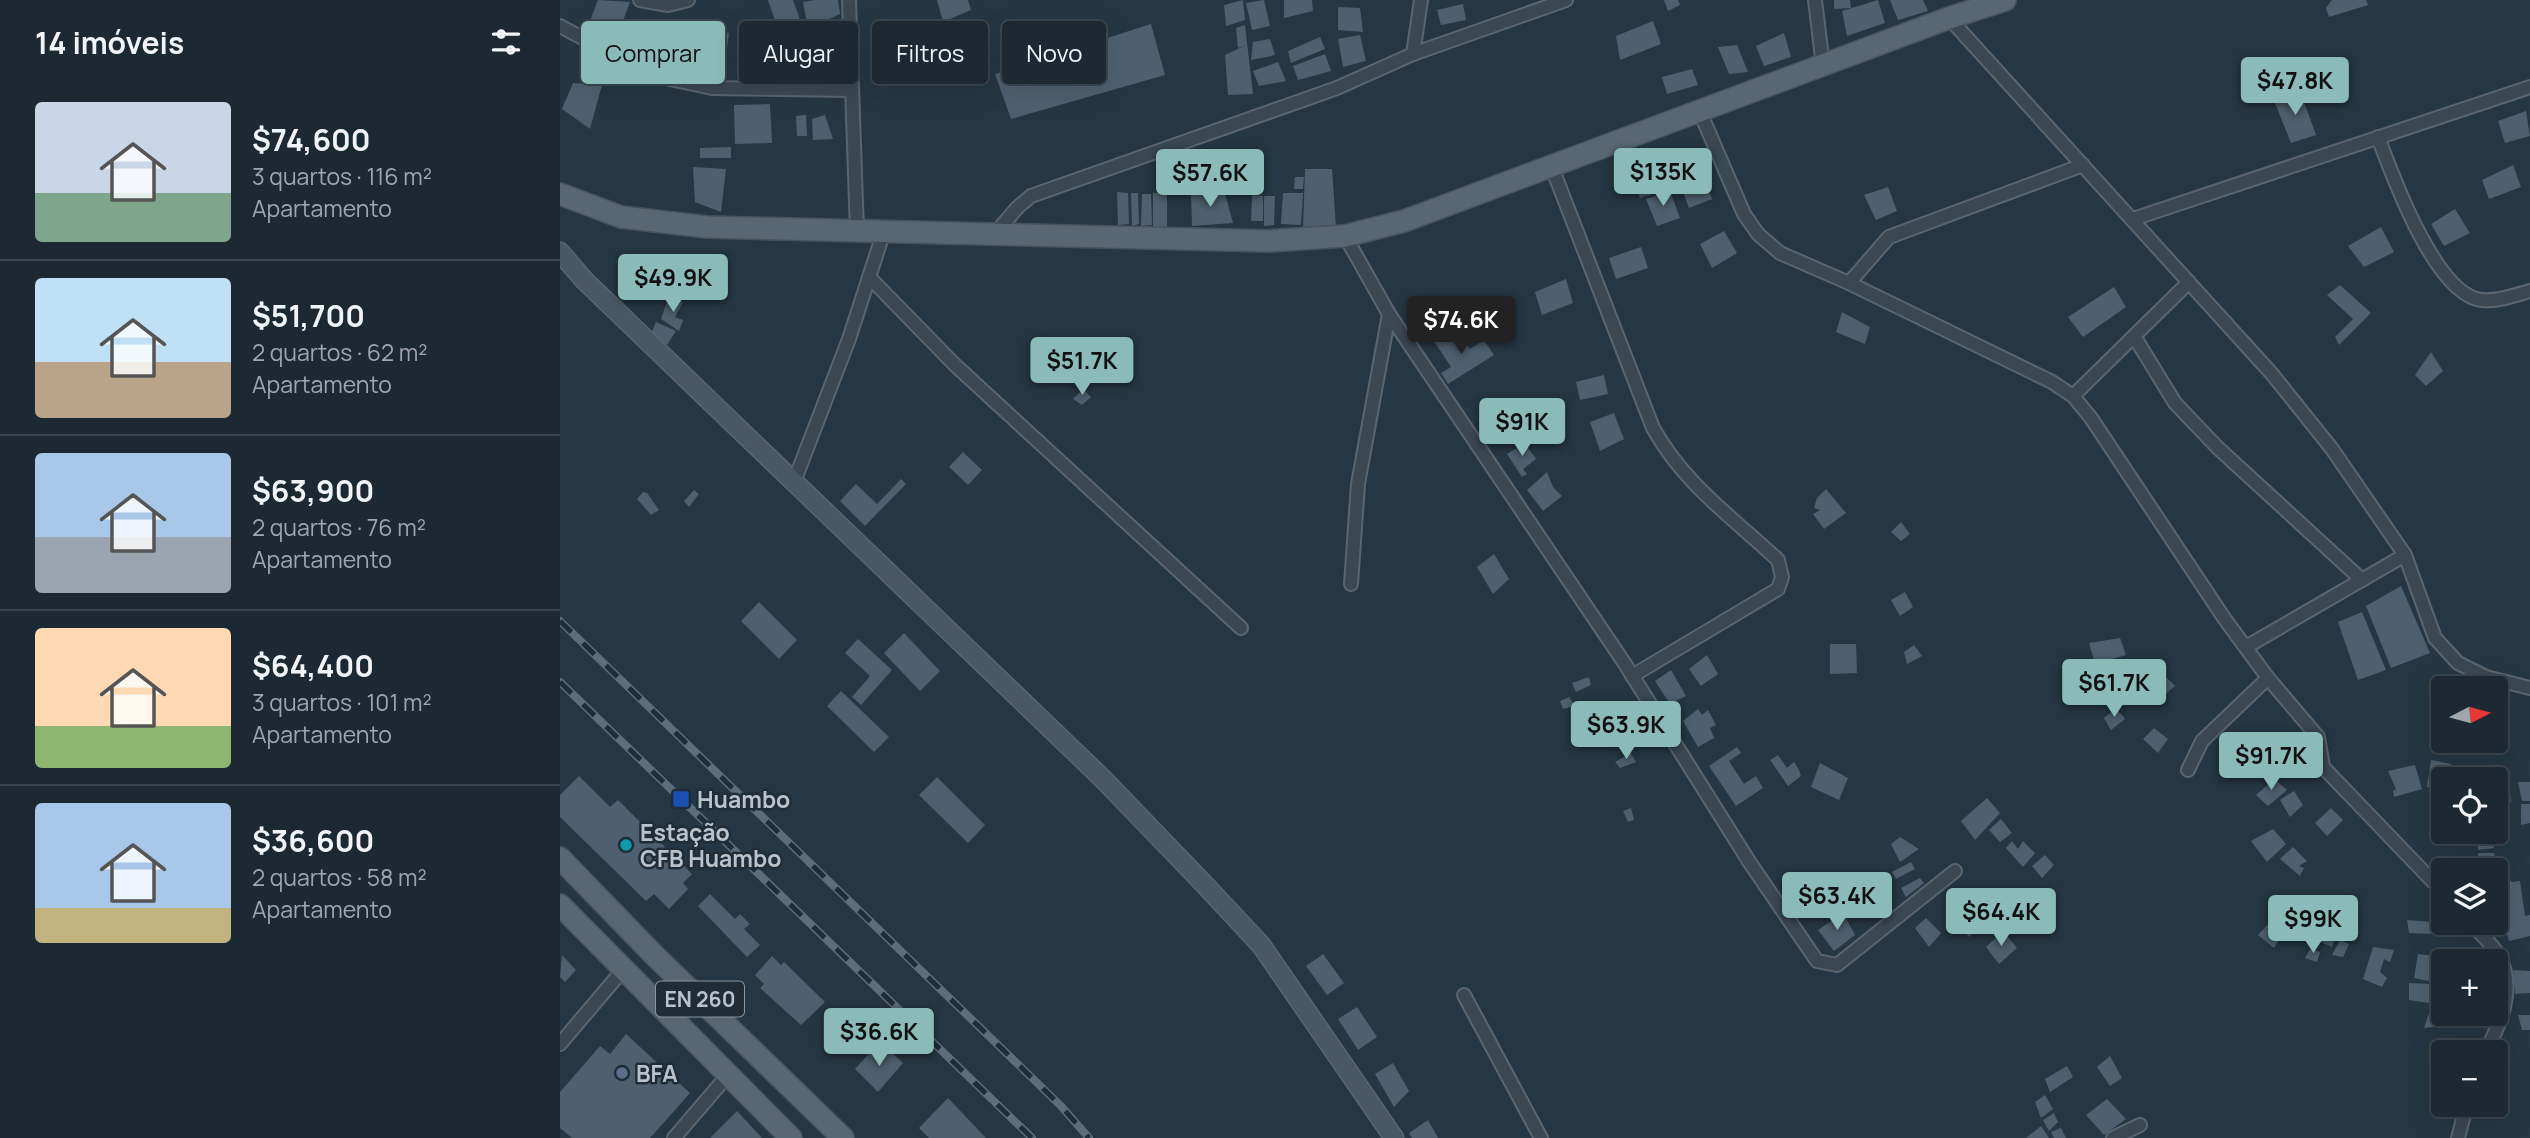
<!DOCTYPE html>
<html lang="pt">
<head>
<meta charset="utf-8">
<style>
	body { margin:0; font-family:Manrope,sans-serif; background:#25313b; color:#f1f3f6; height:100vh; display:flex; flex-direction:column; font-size:26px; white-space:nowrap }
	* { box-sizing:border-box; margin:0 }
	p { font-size:23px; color:#a0a6ac }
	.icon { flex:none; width:38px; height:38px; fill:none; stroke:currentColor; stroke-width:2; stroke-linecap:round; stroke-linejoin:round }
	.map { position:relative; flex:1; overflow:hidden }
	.panel { display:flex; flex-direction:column; background:#1c2933; width:560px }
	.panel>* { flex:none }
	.hud { position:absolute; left:21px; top:21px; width:665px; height:63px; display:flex; gap:14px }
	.needle { width:46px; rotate:84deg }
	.buttons { position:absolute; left:1871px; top:676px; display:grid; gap:14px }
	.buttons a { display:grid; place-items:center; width:77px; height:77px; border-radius:7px; background:#1c2933; box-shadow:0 7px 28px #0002,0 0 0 2px #3a454e; font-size:35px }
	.price { position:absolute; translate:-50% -60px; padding:0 16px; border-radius:7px; background:#8bbbb9; color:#111; font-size:23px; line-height:46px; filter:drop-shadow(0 2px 4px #0008) }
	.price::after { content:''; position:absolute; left:50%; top:42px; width:21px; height:16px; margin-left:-10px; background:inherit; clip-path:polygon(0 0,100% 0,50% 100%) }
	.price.selected { background:#222; color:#fff }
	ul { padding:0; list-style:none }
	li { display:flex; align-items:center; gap:21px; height:175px; padding:0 35px }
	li+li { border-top:2px solid #3a454e }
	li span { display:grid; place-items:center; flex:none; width:196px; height:140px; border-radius:7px; color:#555 }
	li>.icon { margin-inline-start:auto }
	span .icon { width:84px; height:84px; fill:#fffc; stroke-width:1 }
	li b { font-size:30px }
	h2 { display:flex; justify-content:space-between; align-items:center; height:84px; padding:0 35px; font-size:30px }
	.pill { padding:0 24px; border-radius:7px; background:#1c2933; box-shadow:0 7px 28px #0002,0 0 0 2px #3a454e; font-size:24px; line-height:63px }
	.pill.selected { background:#8bbbb9; color:#111 }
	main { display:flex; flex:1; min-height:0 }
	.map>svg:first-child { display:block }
</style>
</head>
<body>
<main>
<section class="panel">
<h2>14 imóveis<svg class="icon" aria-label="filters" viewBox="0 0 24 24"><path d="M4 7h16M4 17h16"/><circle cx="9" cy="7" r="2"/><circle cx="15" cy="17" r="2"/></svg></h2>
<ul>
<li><span style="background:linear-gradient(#c9d6e8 65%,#7fa58c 0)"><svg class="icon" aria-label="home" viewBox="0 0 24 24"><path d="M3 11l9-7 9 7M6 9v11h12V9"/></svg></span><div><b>$74,600</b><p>3 quartos · 116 m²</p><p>Apartamento</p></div></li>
<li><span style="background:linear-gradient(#bfe0f5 60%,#b9a48a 0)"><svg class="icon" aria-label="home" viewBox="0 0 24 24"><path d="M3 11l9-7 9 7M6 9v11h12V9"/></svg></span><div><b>$51,700</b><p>2 quartos · 62 m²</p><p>Apartamento</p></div></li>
<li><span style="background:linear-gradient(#a9c7e8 60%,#9aa5b1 0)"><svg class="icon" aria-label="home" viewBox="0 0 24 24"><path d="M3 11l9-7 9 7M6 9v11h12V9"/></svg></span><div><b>$63,900</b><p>2 quartos · 76 m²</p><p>Apartamento</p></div></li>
<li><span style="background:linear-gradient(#ffd9b3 70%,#8fb573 0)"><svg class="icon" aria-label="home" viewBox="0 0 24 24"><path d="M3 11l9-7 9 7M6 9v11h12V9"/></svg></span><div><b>$64,400</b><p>3 quartos · 101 m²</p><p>Apartamento</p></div></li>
<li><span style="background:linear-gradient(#a9c7e8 75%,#c2b280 0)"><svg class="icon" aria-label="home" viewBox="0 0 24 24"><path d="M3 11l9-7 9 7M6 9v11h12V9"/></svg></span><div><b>$36,600</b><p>2 quartos · 58 m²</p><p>Apartamento</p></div></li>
</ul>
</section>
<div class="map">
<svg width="1970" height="1138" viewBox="0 0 1970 1138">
	<rect width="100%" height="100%" fill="#253744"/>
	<g fill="#4e6070">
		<polygon points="38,0 70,2 57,37 28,26"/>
		<polygon points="208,0 233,0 243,28 220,35"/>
		<polygon points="255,0 278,0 280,14 248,29 243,2"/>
		<polygon points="377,0 408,0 411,10 383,22"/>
		<polygon points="683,0 685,20 666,26 664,5"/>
		<polygon points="704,0 710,26 692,30 686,3"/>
		<polygon points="724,0 752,0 753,11 724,18"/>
		<polygon points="1104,0 1118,0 1120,5 1108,11"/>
		<polygon points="1274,0 1290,0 1291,8 1274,9"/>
		<polygon points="1318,0 1325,23 1287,36 1282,11"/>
		<polygon points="1330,0 1363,0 1368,11 1338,20"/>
		<polygon points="1772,0 1806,0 1808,5 1769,17 1766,8"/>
		<polygon points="903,4 906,20 881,25 877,10"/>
		<polygon points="778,7 800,8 803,32 778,30"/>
		<polygon points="1093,21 1101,44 1060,60 1056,36"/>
		<polygon points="591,24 605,75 451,119 435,74"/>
		<polygon points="256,25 263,39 235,54 228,40"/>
		<polygon points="685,25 693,94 668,95 665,55 686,45 678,48 676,28"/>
		<polygon points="146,30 169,33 165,65 142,62"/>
		<polygon points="366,30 379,73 358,77 350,34"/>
		<polygon points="181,33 206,33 205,69 180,69"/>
		<polygon points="1224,33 1231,57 1204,66 1196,46"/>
		<polygon points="800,35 806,61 783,67 778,39"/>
		<polygon points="760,37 765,49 731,63 728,51"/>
		<polygon points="710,39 715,55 691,60 693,42"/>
		<polygon points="1177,45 1188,72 1169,74 1158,47"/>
		<polygon points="765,54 771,71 738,80 733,66"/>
		<polygon points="718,62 726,81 699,86 693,71"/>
		<polygon points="1132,69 1138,85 1107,94 1102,77"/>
		<polygon points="13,83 42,85 30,129 2,109"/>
		<polygon points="1740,91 1756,135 1731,143 1713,98"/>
		<polygon points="210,104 212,143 175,144 174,105"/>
		<polygon points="1966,111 1970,136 1945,143 1938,121"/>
		<polygon points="246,115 247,136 237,136 236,116"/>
		<polygon points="265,115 273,139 253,140 252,119"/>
		<polygon points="171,147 171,158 140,158 140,148"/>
		<polygon points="1135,154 1152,199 1129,208 1112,162"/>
		<polygon points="1102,165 1111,188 1080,198 1073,174"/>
		<polygon points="1953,165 1961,187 1929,199 1922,180"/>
		<polygon points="133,167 166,169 161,212 135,202"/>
		<polygon points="745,169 772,169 776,227 743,229"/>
		<polygon points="735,177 744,177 743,189 734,189"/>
		<polygon points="1328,187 1337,211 1316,220 1304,195"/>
		<polygon points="664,190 673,223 632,226 631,194"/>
		<polygon points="1110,191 1120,218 1097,226 1086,199"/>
		<polygon points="557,192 568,193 569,224 558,225"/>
		<polygon points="571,193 578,193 579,224 572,226"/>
		<rect x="593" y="193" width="14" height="34"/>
		<polygon points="723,193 743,193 741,225 721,224"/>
		<polygon points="582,194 591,194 592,225 581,226"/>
		<polygon points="692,195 703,196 703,221 691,221"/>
		<polygon points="704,196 715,196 714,225 704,226"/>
		<polygon points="1895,209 1910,233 1884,246 1871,224"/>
		<polygon points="1821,227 1834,252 1804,267 1788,246"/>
		<polygon points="1164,231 1177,253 1152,268 1140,244"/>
		<polygon points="1081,247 1088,268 1056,279 1049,258"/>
		<polygon points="1006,279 1013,303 982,315 975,292"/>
		<polygon points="1780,285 1811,313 1779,345 1775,337 1793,319 1767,295"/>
		<polygon points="1554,287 1566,307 1523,337 1508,317"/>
		<polygon points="109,296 114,303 116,299 123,302 115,317 123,320 119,331 101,319"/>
		<polygon points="872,302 878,317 859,325 853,309"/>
		<polygon points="1282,312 1310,327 1305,344 1276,332"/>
		<polygon points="96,322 116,331 107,345 91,334"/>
		<polygon points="890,331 899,345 905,342 910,349 924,340 934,355 888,384 881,373 891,367 874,341"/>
		<polygon points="1871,352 1883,371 1866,386 1855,375"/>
		<polygon points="495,358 509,373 498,382 485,368"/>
		<polygon points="1044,375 1048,394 1020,400 1016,382"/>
		<polygon points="523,389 531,397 522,405 513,399"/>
		<polygon points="1054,413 1064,439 1040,451 1030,422"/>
		<polygon points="965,443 976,459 963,469 967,474 962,477 947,454"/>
		<polygon points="403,452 422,470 408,485 389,467"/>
		<polygon points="987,472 993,487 1002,496 983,511 967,490"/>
		<polygon points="341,479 346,484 305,526 280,501 296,484 317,504"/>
		<polygon points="1266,489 1286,513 1264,529 1253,514 1260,510 1254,508 1257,498"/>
		<polygon points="134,490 139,494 129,507 124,501"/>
		<polygon points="83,492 87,493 99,510 91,515 77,499"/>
		<polygon points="1341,522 1350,534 1341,541 1331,532"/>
		<polygon points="934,554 949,579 933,594 917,567"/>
		<polygon points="1841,586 1870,653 1831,668 1806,606"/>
		<polygon points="1345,592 1353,607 1340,616 1331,600"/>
		<polygon points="199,602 237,640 219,659 181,621"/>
		<polygon points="1802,612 1826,670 1798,680 1778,622"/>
		<polygon points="344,633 380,671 360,691 324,653"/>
		<polygon points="1560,638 1566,655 1535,664 1529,643"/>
		<polygon points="298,639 332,670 301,705 292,697 310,676 285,653"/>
		<polygon points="1270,644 1296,644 1297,673 1270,674"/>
		<polygon points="1354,645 1362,656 1347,664 1344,652"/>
		<polygon points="1147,655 1158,674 1141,686 1129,669"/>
		<polygon points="1563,663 1573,677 1556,683 1545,671"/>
		<polygon points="1597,668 1615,686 1601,698 1582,677"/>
		<polygon points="1111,670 1126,696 1110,704 1095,681"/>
		<polygon points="1029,677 1031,685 1016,692 1012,683"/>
		<polygon points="281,691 329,737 314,752 267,706"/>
		<polygon points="1009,697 1015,706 1003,709 1000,701"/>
		<polygon points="1556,708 1565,719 1551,730 1544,718"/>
		<polygon points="1138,709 1142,715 1148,710 1156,725 1150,728 1154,738 1138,747 1123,721"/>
		<polygon points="1594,728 1608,739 1598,753 1583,739"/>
		<polygon points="1177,747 1181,753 1169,761 1184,784 1196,776 1203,788 1176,806 1149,766"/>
		<polygon points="1071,753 1076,762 1060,768 1055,762"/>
		<polygon points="1218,755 1227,768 1234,762 1239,770 1241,776 1228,786 1210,760"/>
		<polygon points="1871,760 1891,764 1889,779 1883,779 1883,788 1867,787"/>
		<polygon points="1260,763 1288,778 1279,800 1251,787"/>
		<polygon points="1855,765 1862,789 1834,797 1833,791 1836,789 1828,771"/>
		<polygon points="19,776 50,807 58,800 132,874 123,883 128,889 109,909 94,894 86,901 0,817 0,795"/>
		<polygon points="377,777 425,825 408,843 359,795"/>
		<polygon points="1714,779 1727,790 1708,806 1696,795"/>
		<polygon points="1958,782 1970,782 1970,801 1962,801"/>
		<polygon points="1945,787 1950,792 1951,802 1942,804 1938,788"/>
		<polygon points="1734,791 1743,805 1730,817 1720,800"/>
		<polygon points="1427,798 1440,813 1415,840 1401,821"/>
		<polygon points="1961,804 1970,804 1970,823 1961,825"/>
		<polygon points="1071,808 1074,820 1068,822 1063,811"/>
		<polygon points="1771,808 1783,820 1767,836 1755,823"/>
		<polygon points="1943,811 1946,832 1934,837 1936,812"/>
		<polygon points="1883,818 1883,831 1911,831 1878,846 1869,826"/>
		<polygon points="1441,819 1452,833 1440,842 1429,830"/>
		<polygon points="1713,829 1726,844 1707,862 1691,841"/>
		<polygon points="1917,831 1930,831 1934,848 1918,850"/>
		<polygon points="1340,837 1359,849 1340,862 1331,844"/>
		<polygon points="1452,841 1458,849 1463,841 1475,853 1463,867 1446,848"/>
		<polygon points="1733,847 1747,861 1739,866 1744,868 1740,876 1720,859"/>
		<polygon points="1918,853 1934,853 1939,871 1919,870"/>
		<polygon points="1485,855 1494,865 1482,878 1472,866"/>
		<polygon points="1351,862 1355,869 1336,879 1332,872"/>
		<polygon points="1947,877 1952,882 1960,881 1965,916 1970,915 1970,936 1949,941 1936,899 1936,879"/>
		<polygon points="1360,878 1364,883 1346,897 1341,888"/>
		<polygon points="150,894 175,919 180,914 190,924 184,929 200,945 187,957 138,906"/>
		<polygon points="1401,898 1421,923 1409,937 1386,910"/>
		<polygon points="1728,902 1740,914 1724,931 1711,920"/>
		<polygon points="1283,913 1295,935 1274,951 1258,930"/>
		<polygon points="1874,917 1883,918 1883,922 1898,922 1897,935 1849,933 1847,920 1872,922"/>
		<polygon points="1366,918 1381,933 1369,947 1355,928"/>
		<polygon points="1710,922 1723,934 1714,948 1698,935"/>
		<polygon points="1762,922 1778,930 1772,947 1754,939"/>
		<polygon points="1443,931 1457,948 1439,964 1426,947"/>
		<polygon points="1780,940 1789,944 1783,957 1772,955"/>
		<polygon points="1813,947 1834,950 1830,962 1824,959 1820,972 1827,978 1822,987 1803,979"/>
		<polygon points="1750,949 1760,952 1757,962 1745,958"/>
		<polygon points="763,954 784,983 767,995 746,966"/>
		<polygon points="1858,954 1896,959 1883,961 1883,984 1854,978"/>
		<polygon points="2,955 16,970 5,982 0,977"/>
		<polygon points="212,956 221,965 224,962 265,1002 241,1025 200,988 204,984 195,975"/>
		<polygon points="1953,970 1970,971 1970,993 1955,994"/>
		<polygon points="1849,983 1870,984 1869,1003 1849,1000"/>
		<polygon points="1872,1004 1883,1006 1883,1013 1896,1013 1895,1020 1885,1020 1883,1026 1864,1028"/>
		<polygon points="797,1007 817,1037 798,1050 778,1019"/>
		<polygon points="1914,1013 1932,1013 1934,1023 1913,1027"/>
		<polygon points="1958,1015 1970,1015 1970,1030 1962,1030"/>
		<polygon points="66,1034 130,1093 90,1138 12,1138 0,1128 0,1092 40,1046 50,1054"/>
		<polygon points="325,1046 343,1063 318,1092 295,1069 313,1049 318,1054"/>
		<polygon points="1550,1056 1562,1078 1550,1086 1537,1067"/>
		<polygon points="833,1063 849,1091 834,1107 815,1074"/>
		<polygon points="1507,1066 1513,1077 1490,1092 1485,1079"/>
		<polygon points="1485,1095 1493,1109 1481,1118 1475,1102"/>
		<polygon points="388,1098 426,1138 369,1138 359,1128"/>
		<polygon points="1547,1099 1566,1119 1544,1135 1526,1115"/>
		<polygon points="177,1111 202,1138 150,1138"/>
		<polygon points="1494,1113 1498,1122 1489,1131 1483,1120"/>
		<polygon points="868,1120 878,1138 852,1138 849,1133"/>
		<polygon points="1481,1126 1489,1138 1466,1138"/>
		<polygon points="1501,1128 1506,1138 1494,1138 1491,1132"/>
	</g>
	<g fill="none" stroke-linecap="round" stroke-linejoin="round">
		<defs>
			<g id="street">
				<polyline points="80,0 108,5 128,0"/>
				<polyline points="289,0 297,231"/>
				<polyline points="1255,0 1263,66"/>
				<polyline points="1389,18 1712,374 1772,449 1845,555 1875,638 1898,663 1926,677 1970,688"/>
				<polyline points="0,26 91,75 152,88 290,90"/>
				<polyline points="853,54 861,0"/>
				<polyline points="1140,112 1184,214 1198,234 1220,253 1289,283 1492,382 1513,396 1531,418 1664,618 1708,678 1758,737 1763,767 1883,892"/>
				<path d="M1818 137C1833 177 1876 296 1922 300 1937 302 1955 295 1970 291"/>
				<path d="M991 165 1093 428C1125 485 1171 516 1218 560L1222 577 1218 589 1072 676"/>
				<polyline points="1573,219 1970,87"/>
				<polyline points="433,236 457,208 471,196 777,88 853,54 1006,0"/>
				<polyline points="785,236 829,314 1065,664 1190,863 1257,961 1277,965 1395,871"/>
				<polyline points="310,278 395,365 681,628"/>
				<polyline points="1289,283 1329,237 1523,165"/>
				<polyline points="1574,336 1615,403 1658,448 1802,580"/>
				<polyline points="1513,396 1629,282"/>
				<polyline points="234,482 289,339 324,231"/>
				<polyline points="791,584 798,484 829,314"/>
				<polyline points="1686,647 1845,555"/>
				<polyline points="1628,770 1642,741 1708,678"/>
				<path d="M1910 922C1919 933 1933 944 1939 956 1956 988 1941 1024 1925 1052"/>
				<polyline points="904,995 981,1138"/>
				<polyline points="0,1044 62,971"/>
				<polyline points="114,1138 168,1075"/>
				<polyline points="1553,1138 1580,1125"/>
				<polyline points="1898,1138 1907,1104"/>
			</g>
			<polyline id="secondary" points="0,252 24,280 543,779 645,885 701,945 834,1138"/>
			<g id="primary">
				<polyline points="0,194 61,217 147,227 708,241 785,236 844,221 1389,18 1445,0"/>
				<polyline points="0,858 94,955 283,1138"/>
				<polyline points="0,905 231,1138"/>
			</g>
		</defs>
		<use href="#street" stroke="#596671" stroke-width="16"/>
		<use href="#secondary" stroke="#596671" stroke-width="21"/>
		<use href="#primary" stroke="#475460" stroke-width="24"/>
		<use href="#street" stroke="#3a4854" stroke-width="12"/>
		<use href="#secondary" stroke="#485867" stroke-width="18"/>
		<use href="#primary" stroke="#586774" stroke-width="21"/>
		<defs>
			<g id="rail">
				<polyline points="0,621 501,1106 529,1138"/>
				<polyline points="0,682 472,1138"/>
			</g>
		</defs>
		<use href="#rail" stroke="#5c6d7b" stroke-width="8"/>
		<use href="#rail" stroke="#1f2d39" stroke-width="5" stroke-dasharray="16" stroke-linecap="butt"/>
	</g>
	<rect fill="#1a4fb4" stroke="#1f2d39" stroke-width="2.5" x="112" y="790" width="18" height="18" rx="3.5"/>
	<circle fill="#0f9aa8" stroke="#1f2d39" stroke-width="2.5" cx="66" cy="845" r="7"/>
	<circle fill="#5c6f8a" stroke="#1f2d39" stroke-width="2.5" cx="62" cy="1073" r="7"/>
	<g text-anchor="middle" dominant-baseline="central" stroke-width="5" stroke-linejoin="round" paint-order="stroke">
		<rect fill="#1f2d39" stroke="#8a96a1" stroke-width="2" x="96" y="981.5" width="88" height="35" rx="5"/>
		<g font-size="21" font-weight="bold" fill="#b8c3cd">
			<text x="140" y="999">EN 260</text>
		</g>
		<g font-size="23" font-weight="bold" fill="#b8c3cd" stroke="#1f2d39" text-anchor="start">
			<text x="137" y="799">Huambo</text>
			<text x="80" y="832">Estação<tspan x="80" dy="26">CFB Huambo</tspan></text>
			<text x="76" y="1073">BFA</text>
		</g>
	</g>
</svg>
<div class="buttons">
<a><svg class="needle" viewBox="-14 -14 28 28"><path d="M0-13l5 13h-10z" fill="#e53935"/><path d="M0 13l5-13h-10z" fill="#a0a6ac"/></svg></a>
<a><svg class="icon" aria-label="locate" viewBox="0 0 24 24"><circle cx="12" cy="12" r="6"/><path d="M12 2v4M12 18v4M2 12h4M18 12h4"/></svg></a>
<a><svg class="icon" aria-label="layers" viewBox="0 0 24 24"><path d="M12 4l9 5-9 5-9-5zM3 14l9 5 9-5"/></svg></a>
<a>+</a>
<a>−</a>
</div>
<b class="price" style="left:1735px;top:117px">$47.8K</b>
<b class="price" style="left:1103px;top:208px">$135K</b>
<b class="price" style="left:650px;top:209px">$57.6K</b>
<b class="price" style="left:113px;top:314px">$49.9K</b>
<b class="price selected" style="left:901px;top:356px">$74.6K</b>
<b class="price" style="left:522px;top:397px">$51.7K</b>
<b class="price" style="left:962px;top:458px">$91K</b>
<b class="price" style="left:1554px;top:719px">$61.7K</b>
<b class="price" style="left:1066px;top:761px">$63.9K</b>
<b class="price" style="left:1711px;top:792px">$91.7K</b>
<b class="price" style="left:1277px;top:932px">$63.4K</b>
<b class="price" style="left:1441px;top:948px">$64.4K</b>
<b class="price" style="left:1753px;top:955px">$99K</b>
<b class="price" style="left:319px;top:1068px">$36.6K</b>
<div class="hud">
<a class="pill selected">Comprar</a>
<a class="pill">Alugar</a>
<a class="pill">Filtros</a>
<a class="pill">Novo</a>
</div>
</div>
</main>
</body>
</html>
